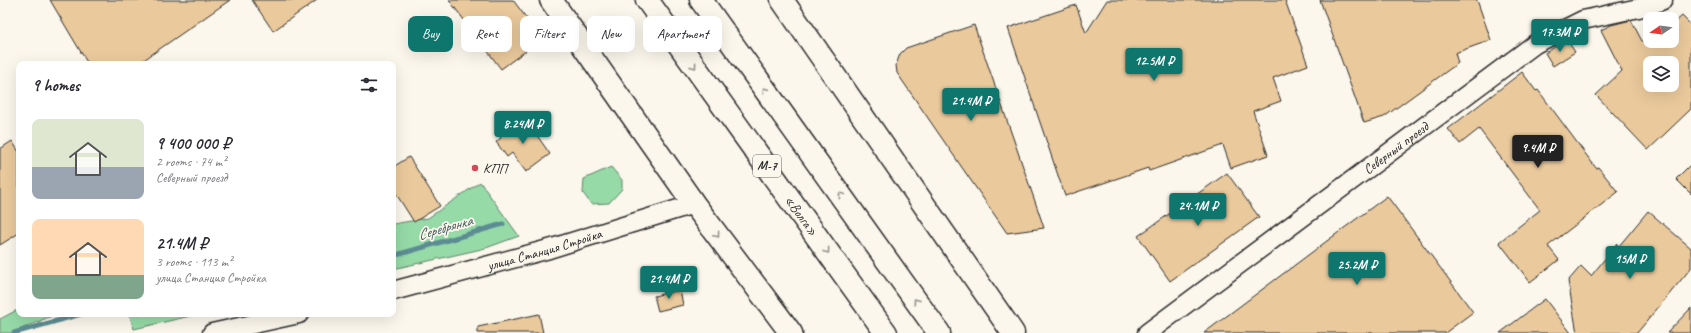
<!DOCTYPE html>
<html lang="en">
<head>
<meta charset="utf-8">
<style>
	body { margin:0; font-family:Caveat,sans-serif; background:#f2f2f3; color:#2b2b33; height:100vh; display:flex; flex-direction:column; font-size:15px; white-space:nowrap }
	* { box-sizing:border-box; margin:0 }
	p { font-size:13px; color:#7c7c81 }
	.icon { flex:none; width:22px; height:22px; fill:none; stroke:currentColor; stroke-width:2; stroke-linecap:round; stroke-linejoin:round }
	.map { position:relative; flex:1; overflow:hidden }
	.sheet { position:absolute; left:16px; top:61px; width:380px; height:256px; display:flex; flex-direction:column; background:#fff; border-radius:8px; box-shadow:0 4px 16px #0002 }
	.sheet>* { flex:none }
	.banner { position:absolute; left:408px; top:16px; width:380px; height:36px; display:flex; gap:8px }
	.needle { width:26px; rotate:257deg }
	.fabs { position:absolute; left:1643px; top:12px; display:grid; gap:8px }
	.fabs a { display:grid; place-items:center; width:36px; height:36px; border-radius:8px; background:#fff; box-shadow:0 4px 16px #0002; font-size:20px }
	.price { position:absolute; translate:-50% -34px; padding:0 9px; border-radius:4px; background:#0f766e; color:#fff; font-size:13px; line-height:26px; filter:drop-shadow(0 1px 2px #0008) }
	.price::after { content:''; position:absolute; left:50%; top:24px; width:12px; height:9px; margin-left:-6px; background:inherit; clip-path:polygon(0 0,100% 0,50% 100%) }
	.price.on { background:#222; color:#fff }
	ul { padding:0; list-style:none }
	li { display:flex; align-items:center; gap:12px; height:100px; padding:0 16px }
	li span { display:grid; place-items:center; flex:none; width:112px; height:80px; border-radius:8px; color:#555 }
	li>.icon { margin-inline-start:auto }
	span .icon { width:48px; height:48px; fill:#fffc; stroke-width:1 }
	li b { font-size:17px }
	h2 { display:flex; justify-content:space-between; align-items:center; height:48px; padding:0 16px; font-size:17px }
	.pill { padding:0 14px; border-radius:8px; background:#fff; box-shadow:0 4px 16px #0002; font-size:14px; line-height:36px }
	.pill.on { background:#0f766e; color:#fff }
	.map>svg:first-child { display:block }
</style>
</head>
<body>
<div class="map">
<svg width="1691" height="333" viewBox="0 0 1691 333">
	<rect width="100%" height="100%" fill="#fbf7ec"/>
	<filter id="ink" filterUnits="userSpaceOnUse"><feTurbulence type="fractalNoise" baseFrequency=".025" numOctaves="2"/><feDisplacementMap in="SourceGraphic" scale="8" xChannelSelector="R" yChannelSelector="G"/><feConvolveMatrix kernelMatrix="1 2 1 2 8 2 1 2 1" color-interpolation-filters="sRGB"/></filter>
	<g filter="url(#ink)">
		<g fill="#96daa7" stroke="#608269">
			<polygon points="611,167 622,180 622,189 609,203 591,204 583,193 584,179"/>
			<polygon points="480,182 519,236 486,248 393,269 393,224 428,218"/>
			<polygon points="19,309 19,314 57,314 10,333 0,333 0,319"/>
			<polygon points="129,314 199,314 134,329"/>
		</g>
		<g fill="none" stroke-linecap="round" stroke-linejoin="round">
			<g stroke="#5c8c93" stroke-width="5">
				<polyline points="393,256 503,224"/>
				<polyline points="14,333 81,314"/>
			</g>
		</g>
		<g fill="#eac99c" stroke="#2b2b2b" fill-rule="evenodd">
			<polygon points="50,0 230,0 138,64 88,64"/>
			<polygon points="252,0 317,0 273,31"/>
			<polygon points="449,0 513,0 542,39 501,69"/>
			<polygon points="1107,0 1285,0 1308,65 1273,78 1281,101 1253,111 1268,155 1231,168 1223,145 1149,171 1148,168 1065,196 1008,28 1076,5 1086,33"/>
			<polygon points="1320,0 1477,0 1491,40 1455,53 1458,63 1384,117 1364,123"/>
			<path d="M1682 16 1691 25V109L1648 150 1596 95 1622 71 1601 30 1611 25 1631 20 1642 41H1672V25ZM1650 63H1672V85H1650Z"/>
			<polygon points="974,25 1039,213 1044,228 1007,233 897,73 896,65 900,54 906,48"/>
			<polygon points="1567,40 1575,52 1553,66 1545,53"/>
			<polygon points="1522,72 1536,91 1538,90 1596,168 1598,167 1618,192 1548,246 1559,260 1530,282 1499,242 1540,210 1479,129 1460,144 1448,129"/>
			<polygon points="524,117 550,154 526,172 512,153 507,157 496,142 501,138 499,135"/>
			<polygon points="12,141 19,152 19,233 0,245 0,149"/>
			<polygon points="409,157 440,206 414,222 393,189 393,167"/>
			<polygon points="1691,164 1691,194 1676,179"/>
			<polygon points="1227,173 1259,217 1170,281 1138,236"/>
			<polygon points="1387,196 1473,312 1445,333 1204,333"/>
			<polygon points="1648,211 1691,248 1691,268 1637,333 1577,333 1568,281 1581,266 1591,276 1617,244 1619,246"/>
			<polygon points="680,290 683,305 658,311 654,296"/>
			<polygon points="1545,299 1571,333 1500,333"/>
			<polygon points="1691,308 1691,333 1667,333"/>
			<polygon points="539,314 543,333 478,333 478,327"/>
		</g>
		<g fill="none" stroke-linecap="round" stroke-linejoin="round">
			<defs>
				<g id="street">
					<path id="s1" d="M393 291 549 249 694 204"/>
					<polyline points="212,333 299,314"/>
					<path id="s2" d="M1147 333 1535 44 1583 20 1648 6 1663 0"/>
				</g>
				<g id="secondary">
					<polyline points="551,0 694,204 791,333"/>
					<polyline points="782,0 1013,333"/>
				</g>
				<g id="highway">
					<path id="s3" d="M647 0 886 333"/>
					<polyline points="701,0 939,333"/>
				</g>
			</defs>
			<use href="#street" stroke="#2b2b2b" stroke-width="21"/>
			<use href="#secondary" stroke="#2b2b2b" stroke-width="25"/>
			<use href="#highway" stroke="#2b2b2b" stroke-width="25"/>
			<use href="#street" stroke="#fbf7ec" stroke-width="18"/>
			<use href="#secondary" stroke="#fbf7ec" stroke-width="22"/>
			<use href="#highway" stroke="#fbf7ec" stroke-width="22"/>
		</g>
		<defs><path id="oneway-chevron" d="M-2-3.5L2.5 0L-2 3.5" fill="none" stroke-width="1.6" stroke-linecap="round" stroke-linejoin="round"/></defs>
		<g stroke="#93918c">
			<use href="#oneway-chevron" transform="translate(694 66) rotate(54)"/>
			<use href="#oneway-chevron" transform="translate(765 90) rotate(-126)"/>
			<use href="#oneway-chevron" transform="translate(841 195) rotate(-126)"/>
			<use href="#oneway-chevron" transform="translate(717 235) rotate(53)"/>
			<use href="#oneway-chevron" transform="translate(827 251) rotate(54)"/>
			<use href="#oneway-chevron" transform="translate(916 301) rotate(-126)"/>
		</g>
	</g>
	<circle fill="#d1495b" stroke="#fbf7ec" stroke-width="1.5" cx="475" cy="168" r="4"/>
	<g text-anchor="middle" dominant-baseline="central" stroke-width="3.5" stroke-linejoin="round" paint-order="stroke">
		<rect fill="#fbf7ec" stroke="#696865" stroke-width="1" x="753" y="155" width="28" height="22" rx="3"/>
		<g font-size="13" font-weight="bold" fill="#2b2b2b">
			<text x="767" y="166">М-7</text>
		</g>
		<g font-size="14" fill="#2b2b2b" stroke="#fbf7ec">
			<text stroke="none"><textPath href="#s2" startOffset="310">Северный проезд</textPath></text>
			<text stroke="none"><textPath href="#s3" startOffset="265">«Волга»</textPath></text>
			<text stroke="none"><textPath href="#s1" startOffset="157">улица Станция Стройка</textPath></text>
		</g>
		<g font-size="14" fill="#2b2b2b" stroke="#fbf7ec" text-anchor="start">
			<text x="483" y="168">КПП</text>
		</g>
		<g font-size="15" font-style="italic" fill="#445c5f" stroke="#fbf7ec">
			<text transform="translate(445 228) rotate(-16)">Серебрянка</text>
		</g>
	</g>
</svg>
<div class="fabs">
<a><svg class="needle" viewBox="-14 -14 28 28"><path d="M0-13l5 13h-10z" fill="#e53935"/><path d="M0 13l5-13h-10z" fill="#7c7c81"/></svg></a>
<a><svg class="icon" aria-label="layers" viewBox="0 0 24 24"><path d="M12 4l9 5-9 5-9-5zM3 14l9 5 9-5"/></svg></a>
</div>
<b class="price" style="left:1560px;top:53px">17.3M ₽</b>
<b class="price" style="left:1154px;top:82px">12.5M ₽</b>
<b class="price" style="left:971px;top:122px">21.4M ₽</b>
<b class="price" style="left:523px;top:145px">8.24M ₽</b>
<b class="price on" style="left:1538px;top:169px">9.4M ₽</b>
<b class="price" style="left:1198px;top:227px">24.1M ₽</b>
<b class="price" style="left:1630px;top:280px">15M ₽</b>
<b class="price" style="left:1357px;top:286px">25.2M ₽</b>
<b class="price" style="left:669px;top:300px">21.4M ₽</b>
<div class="banner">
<a class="pill on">Buy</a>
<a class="pill">Rent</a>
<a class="pill">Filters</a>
<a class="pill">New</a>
<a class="pill">Apartment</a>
</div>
<section class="sheet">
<h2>9 homes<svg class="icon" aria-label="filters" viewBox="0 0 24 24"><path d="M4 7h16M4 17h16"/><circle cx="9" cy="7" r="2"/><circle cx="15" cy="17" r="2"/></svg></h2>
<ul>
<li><span style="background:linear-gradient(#dfe7d0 60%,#9aa5b1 0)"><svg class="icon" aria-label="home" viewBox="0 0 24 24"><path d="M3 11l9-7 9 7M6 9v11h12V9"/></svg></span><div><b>9 400 000 ₽</b><p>2 rooms · 74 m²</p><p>Северный проезд</p></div></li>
<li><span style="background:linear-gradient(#ffd9b3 70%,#7fa58c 0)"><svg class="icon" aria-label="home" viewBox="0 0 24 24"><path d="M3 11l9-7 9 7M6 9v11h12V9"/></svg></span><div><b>21.4M ₽</b><p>3 rooms · 113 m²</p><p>улица Станция Стройка</p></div></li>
</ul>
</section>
</div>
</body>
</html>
